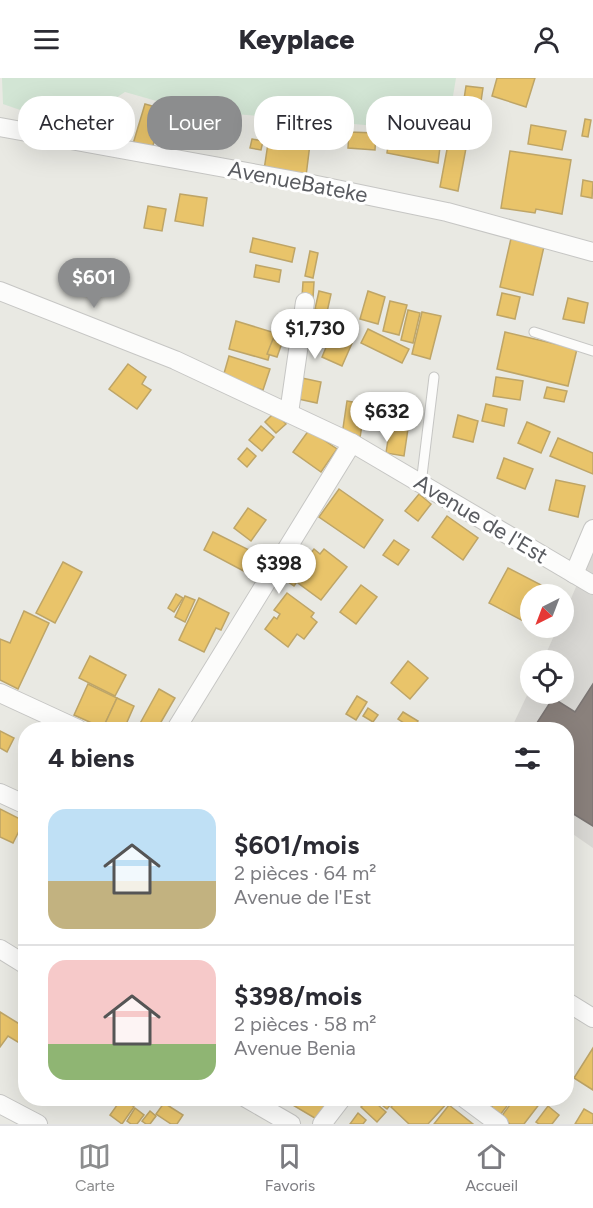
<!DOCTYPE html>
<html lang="fr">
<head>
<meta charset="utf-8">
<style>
	body { margin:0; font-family:Figtree,sans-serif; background:#f7f7f7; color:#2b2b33; height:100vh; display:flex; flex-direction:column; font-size:22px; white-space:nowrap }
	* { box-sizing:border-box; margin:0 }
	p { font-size:20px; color:#7c7c81 }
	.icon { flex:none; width:33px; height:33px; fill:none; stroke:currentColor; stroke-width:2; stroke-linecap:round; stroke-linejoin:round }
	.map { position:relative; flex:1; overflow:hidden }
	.side { position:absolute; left:18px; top:644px; width:556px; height:384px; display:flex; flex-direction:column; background:#fff; border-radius:24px; box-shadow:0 6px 24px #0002 }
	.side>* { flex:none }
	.guide { position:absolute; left:18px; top:18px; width:558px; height:54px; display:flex; gap:12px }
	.needle { width:39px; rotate:222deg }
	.fabs { position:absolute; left:520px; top:506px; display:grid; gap:12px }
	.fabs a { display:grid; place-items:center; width:54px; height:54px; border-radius:50%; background:#fff; box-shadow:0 6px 24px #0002; font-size:30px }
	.price { position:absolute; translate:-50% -51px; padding:0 14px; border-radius:21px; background:#fff; color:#222; font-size:20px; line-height:39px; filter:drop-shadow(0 2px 3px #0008) }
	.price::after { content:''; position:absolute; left:50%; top:36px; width:18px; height:14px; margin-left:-9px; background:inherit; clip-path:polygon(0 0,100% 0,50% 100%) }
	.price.selected { background:#8c8d8e; color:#fff }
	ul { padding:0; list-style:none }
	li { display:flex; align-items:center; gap:18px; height:150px; padding:0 30px }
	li+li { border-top:2px solid #e1e1e2 }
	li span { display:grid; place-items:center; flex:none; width:168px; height:120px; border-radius:18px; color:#555 }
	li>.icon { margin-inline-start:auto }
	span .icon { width:72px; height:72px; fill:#fffc; stroke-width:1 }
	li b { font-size:26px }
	h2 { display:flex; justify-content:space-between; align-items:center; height:72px; padding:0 30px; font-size:26px }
	.pill { padding:0 21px; border-radius:24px; background:#fff; box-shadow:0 6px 24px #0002; font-size:21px; line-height:54px }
	.pill.selected { background:#8c8d8e; color:#fff }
	header { display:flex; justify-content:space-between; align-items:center; height:78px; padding:0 30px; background:#fff; font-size:27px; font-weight:800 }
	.tabs { display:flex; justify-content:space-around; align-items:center; height:84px; border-top:2px solid #e1e1e2; background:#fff; font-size:16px; color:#7c7c81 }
	.tabs a { display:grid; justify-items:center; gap:3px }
	.tabs .selected { color:#8c8d8e }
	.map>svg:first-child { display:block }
</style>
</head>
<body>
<header><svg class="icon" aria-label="menu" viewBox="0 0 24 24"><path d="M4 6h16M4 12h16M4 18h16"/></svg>Keyplace<svg class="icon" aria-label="person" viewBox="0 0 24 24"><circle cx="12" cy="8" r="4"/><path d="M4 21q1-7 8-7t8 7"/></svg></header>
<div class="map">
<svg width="593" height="1046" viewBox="0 0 593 1046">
	<rect width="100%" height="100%" fill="#e9e9e3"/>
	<polygon fill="#d9d8d4" points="593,469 593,770 567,752 567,651 511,651 531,609 531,615 564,615 564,582 543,582 558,549 564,549 564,537"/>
	<polygon fill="#d2e5d4" points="2,0 456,0 447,54 188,32 125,14 99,31 75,51 3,26"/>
	<g fill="#e9c46a" stroke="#bea567" stroke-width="1.5">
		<polygon points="497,0 535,0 526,29 492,18"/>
		<polygon points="466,8 483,10 475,63 458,60"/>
		<polygon points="145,26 163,31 152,71 133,66"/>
		<polygon points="585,41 591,42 588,59 582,58"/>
		<polygon points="531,47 566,53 562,72 528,66"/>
		<polygon points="270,52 311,58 306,98 264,92"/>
		<polygon points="349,54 376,55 375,72 348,70"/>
		<polygon points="389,59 440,69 438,85 387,75"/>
		<polygon points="252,61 263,63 261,72 250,70"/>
		<polygon points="448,66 466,70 458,113 440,109"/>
		<polygon points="510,73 571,82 562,136 536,131 535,135 501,130"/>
		<polygon points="583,102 593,104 592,120 581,118"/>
		<polygon points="180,116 207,120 203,148 175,143"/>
		<polygon points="148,128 166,131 162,153 144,150"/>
		<polygon points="512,156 545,164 533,217 500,209"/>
		<polygon points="253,160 295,170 292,184 250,174"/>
		<polygon points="310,173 318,175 313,200 305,198"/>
		<polygon points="256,187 281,192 279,204 254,199"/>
		<polygon points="303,204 314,204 313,220 302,219"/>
		<polygon points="319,213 331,216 327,234 315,231"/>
		<polygon points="368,213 385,219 378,246 360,241"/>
		<polygon points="502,215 520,219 515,241 497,237"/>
		<polygon points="568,220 588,225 584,245 563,241"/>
		<polygon points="390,223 407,227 399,257 383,253"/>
		<polygon points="408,232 420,235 413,265 401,262"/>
		<polygon points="422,234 441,238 430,281 412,276"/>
		<polygon points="236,243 275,255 268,282 229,271"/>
		<polygon points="368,251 409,271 402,285 361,265"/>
		<polygon points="505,254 577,271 568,308 497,291"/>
		<polygon points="332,255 353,263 342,288 322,279"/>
		<polygon points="273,261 282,265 277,279 267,276"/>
		<polygon points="229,278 270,291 263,312 223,299"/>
		<polygon points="128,286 146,299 142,306 151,312 137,331 109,311"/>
		<polygon points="496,299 523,303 520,322 493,318"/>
		<polygon points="302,300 321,304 317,325 298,321"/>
		<polygon points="547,309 567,313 564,324 544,320"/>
		<polygon points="347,323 365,326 360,360 342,357"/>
		<polygon points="486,326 507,331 504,348 482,343"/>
		<polygon points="374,331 410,337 404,378 386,375 390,349 371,346"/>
		<polygon points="275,334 286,346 276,355 265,344"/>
		<polygon points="458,337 478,343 473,364 453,359"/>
		<polygon points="527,344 550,354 541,375 518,365"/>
		<polygon points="261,348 274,359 262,373 249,362"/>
		<polygon points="309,352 337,371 321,394 293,374"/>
		<polygon points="558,360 593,375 593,396 550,378"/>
		<polygon points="247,370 256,378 247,389 238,381"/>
		<polygon points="504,380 533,391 525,411 497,400"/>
		<polygon points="556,402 585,408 578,439 549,432"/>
		<polygon points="339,411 383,442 364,470 319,439"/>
		<polygon points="419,416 431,426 418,443 405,433"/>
		<polygon points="248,430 266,442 251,463 234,450"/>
		<polygon points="447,438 478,460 463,482 432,459"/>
		<polygon points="213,454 261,478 251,497 204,472"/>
		<polygon points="394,462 409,472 398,487 383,477"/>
		<polygon points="302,469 310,476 314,471 320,476 324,471 347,489 321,522 298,505 309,490 295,479"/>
		<polygon points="291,478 307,490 294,508 278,497"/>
		<polygon points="63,484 82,494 55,545 36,535"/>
		<polygon points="508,490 547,510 544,516 531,516 531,542 529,546 489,525"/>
		<polygon points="361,507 377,519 356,546 340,534"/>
		<polygon points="287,515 314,535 311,539 317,544 304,561 297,556 288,569 265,551 274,539 277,541 280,536 274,532"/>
		<polygon points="176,516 183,520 174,534 168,530"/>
		<polygon points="185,518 195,522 185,544 175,539"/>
		<polygon points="199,520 229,535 221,552 216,550 204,574 179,562"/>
		<polygon points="24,533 49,545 18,611 0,602 0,561 10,565"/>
		<polygon points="90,578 126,597 115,618 79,600"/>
		<polygon points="408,583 428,600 410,621 391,605"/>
		<polygon points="88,606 117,620 103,650 74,637"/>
		<polygon points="159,611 175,620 157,651 137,651"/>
		<polygon points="357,618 367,624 356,642 346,636"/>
		<polygon points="117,620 134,628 124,651 104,651 103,650"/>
		<polygon points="368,630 378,637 373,644 363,638"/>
		<polygon points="403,634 418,643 413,651 398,641"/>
		<polygon points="0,653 14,660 7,674 0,670"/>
		<polygon points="0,731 24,743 13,765 0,759"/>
		<polygon points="0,934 26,950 26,969 8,958 0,969"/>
		<polygon points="593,970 593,1012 574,1000"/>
		<polygon points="122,1020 134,1029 122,1046 110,1037"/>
		<polygon points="288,1020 331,1020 318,1042 286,1023"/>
		<polygon points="370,1020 386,1034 377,1044 361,1029"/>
		<polygon points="381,1020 396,1020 387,1031 378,1024"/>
		<polygon points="400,1020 405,1023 408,1020 445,1020 449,1023 428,1046 409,1046 391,1029"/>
		<polygon points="498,1020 513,1020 497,1041 488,1034"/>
		<polygon points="515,1020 544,1020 524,1046 510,1046 501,1039"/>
		<polygon points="164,1025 183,1037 177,1046 171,1046 156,1036"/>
		<polygon points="449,1027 473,1046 434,1046"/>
		<polygon points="548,1028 559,1037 552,1046 539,1046 536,1044"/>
		<polygon points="135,1030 144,1037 137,1046 131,1046 127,1043"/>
		<polygon points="584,1031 593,1036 593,1046 575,1046"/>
		<polygon points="150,1033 156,1038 150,1046 146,1046 142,1043"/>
		<polygon points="358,1035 366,1042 363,1046 350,1046"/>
	</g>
	<polygon fill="#8a817c" stroke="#7c7674" stroke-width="1.5" points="593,606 593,748 567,732 567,651 533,651 553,620 575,634"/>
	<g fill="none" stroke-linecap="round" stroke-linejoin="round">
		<defs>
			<g id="service">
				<polyline points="534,254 593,273"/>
				<polyline points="421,406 434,299"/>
			</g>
			<g id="minor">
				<polyline points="0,49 307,105 447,134 593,174"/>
				<polyline points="0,213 175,282 352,365 593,507"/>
				<polyline points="289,335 305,224"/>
				<polyline points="574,496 593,451"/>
				<polyline points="0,615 78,651"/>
				<polyline points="176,651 352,365"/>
				<polyline points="0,715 26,727"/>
				<polyline points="0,871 26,887"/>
				<polyline points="567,924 593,940"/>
				<polyline points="246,1020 291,1046"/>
				<polyline points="464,1020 499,1046"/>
				<polyline points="0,1026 38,1046"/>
				<polyline points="322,1046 342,1020"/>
			</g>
		</defs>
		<use href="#service" stroke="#c6c6c4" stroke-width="11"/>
		<use href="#minor" stroke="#c6c6c4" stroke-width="20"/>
		<use href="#service" stroke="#fcfcfb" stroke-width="9"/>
		<use href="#minor" stroke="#fcfcfb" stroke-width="18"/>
	</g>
	<g text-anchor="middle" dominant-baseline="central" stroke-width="6" stroke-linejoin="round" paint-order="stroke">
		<g font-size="22" fill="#5a5c61" stroke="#fff">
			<text transform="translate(298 104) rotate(11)">AvenueBateke</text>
			<text transform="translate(481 441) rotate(31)">Avenue de l'Est</text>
		</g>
	</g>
</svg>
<div class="fabs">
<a><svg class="needle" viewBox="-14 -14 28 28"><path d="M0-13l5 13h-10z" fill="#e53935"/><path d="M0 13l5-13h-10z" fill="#7c7c81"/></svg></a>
<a><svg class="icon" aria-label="locate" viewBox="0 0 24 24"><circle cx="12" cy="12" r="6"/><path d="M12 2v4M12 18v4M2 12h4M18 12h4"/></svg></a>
</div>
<b class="price selected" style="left:94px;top:231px">$601</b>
<b class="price" style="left:315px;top:282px">$1,730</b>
<b class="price" style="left:387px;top:365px">$632</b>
<b class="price" style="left:279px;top:517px">$398</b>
<div class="guide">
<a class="pill">Acheter</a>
<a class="pill selected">Louer</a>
<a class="pill">Filtres</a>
<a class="pill">Nouveau</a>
</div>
<section class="side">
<h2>4 biens<svg class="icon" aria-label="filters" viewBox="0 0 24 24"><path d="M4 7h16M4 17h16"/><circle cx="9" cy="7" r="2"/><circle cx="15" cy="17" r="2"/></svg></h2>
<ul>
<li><span style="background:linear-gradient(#bfe0f5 60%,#c2b280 0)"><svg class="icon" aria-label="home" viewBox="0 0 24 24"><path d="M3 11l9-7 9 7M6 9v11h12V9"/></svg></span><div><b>$601/mois</b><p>2 pièces · 64 m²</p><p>Avenue de l'Est</p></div></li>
<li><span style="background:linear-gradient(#f6c9c9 70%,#8fb573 0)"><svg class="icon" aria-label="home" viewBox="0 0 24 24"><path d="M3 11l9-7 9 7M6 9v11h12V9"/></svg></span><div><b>$398/mois</b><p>2 pièces · 58 m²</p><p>Avenue Benia</p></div></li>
</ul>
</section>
</div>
<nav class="tabs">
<a class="selected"><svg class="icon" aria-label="map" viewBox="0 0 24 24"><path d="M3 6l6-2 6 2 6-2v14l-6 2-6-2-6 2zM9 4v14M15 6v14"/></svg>Carte</a>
<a><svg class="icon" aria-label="saved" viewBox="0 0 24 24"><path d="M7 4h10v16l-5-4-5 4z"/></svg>Favoris</a>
<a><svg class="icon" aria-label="home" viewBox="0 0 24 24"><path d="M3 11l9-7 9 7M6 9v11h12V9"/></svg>Accueil</a>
</nav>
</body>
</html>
